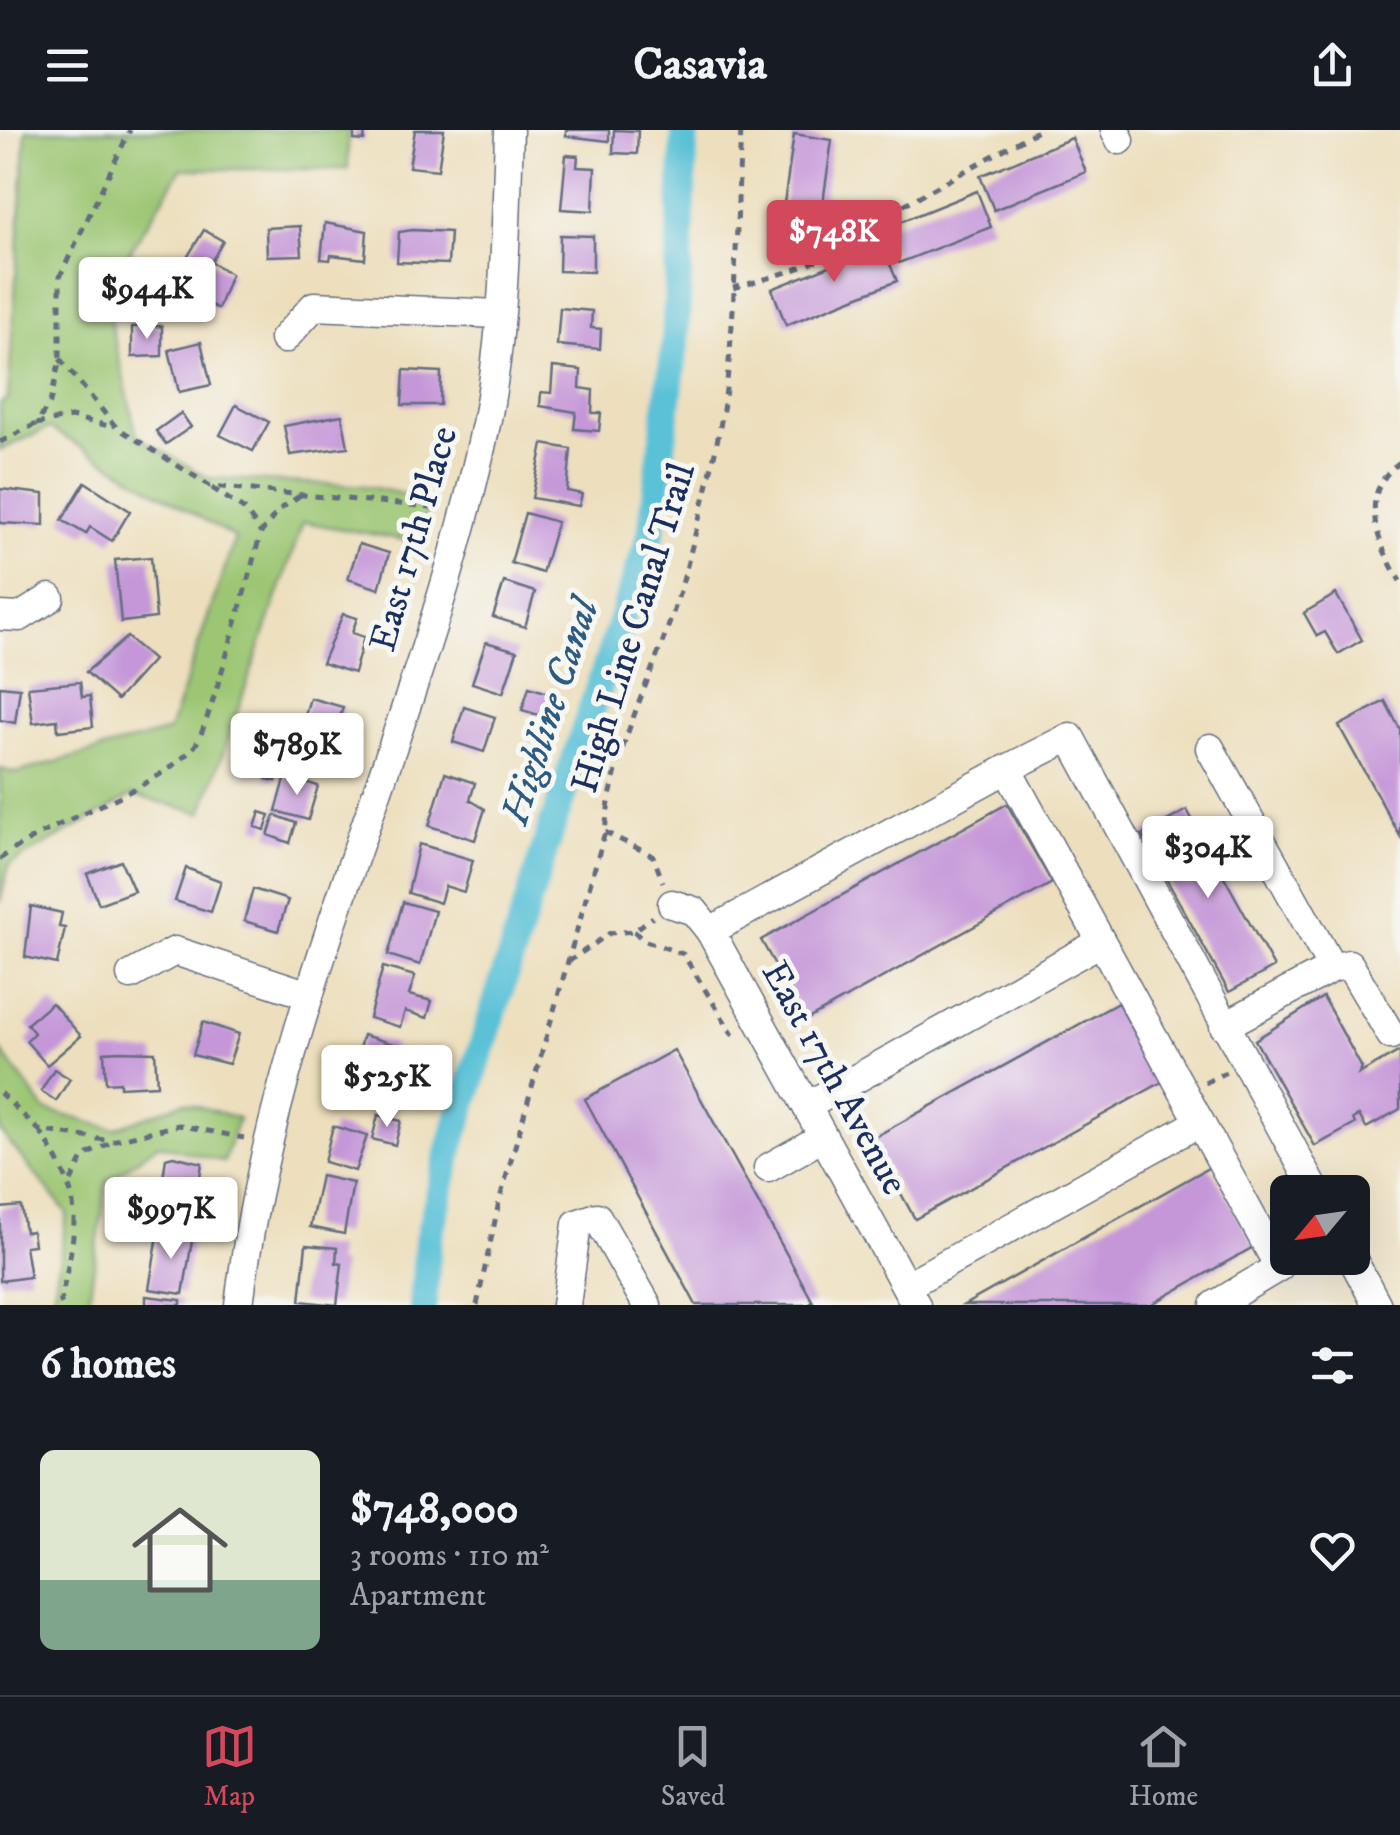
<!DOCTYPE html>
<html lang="en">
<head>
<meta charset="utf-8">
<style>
	body { margin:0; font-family:"IM FELL DW Pica",serif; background:#242831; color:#f1f3f6; height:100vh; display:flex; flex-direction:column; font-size:38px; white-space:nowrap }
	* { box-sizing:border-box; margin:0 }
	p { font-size:32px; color:#9ea1a6 }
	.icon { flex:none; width:55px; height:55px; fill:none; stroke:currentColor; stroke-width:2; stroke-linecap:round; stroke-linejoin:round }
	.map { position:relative; height:1175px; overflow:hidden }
	.drawer { display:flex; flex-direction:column; background:#171b24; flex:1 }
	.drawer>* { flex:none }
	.needle { width:65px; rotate:241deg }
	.controls { position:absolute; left:1270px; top:1045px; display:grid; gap:20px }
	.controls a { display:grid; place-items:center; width:100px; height:100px; border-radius:15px; background:#171b24; box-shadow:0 10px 40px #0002; font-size:50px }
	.price { position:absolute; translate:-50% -85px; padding:0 22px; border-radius:10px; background:#fff; color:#222; font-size:32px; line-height:65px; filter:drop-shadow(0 2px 5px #0008) }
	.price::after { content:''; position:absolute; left:50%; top:60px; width:30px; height:22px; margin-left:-15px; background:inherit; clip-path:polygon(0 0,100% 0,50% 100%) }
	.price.active { background:#d1495b; color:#fff }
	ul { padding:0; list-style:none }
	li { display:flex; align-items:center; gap:30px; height:250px; padding:0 40px }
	li span { display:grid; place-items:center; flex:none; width:280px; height:200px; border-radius:15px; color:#555 }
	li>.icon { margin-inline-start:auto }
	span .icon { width:120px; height:120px; fill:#fffc; stroke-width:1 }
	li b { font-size:42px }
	h2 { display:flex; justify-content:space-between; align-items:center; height:120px; padding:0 40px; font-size:42px }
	header { display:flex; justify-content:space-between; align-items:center; height:130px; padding:0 40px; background:#171b24; font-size:45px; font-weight:700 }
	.menu { display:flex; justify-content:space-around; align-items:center; height:140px; border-top:2px solid #363941; background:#171b24; font-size:28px; color:#9ea1a6 }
	.menu a { display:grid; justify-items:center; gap:5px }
	.menu .active { color:#d1495b }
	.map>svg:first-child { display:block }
</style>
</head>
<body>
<header><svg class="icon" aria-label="menu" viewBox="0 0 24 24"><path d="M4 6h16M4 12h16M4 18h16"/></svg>Casavia<svg class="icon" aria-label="share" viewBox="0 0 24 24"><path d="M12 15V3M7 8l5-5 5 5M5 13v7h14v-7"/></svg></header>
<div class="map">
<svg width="1400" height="1175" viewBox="0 0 1400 1175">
	<rect width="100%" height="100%" fill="#f6f6f2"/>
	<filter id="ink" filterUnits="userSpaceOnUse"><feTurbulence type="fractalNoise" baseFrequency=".01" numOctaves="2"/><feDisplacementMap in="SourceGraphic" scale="20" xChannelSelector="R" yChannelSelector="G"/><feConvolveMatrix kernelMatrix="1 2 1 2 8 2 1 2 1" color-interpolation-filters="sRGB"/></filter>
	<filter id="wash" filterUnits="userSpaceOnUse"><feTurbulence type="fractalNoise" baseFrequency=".0048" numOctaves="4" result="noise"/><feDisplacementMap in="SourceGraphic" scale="40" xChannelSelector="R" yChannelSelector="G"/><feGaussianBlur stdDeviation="2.25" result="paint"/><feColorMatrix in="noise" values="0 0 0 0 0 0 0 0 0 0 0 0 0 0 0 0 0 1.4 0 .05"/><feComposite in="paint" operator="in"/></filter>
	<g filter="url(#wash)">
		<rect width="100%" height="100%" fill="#eddfbd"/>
		<g fill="#9cc673" stroke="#5c7a68" stroke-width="2.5">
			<polygon points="26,0 348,0 348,39 181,39 104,164 137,306 208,348 366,356 431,370 417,412 303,392 202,683 133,665 9,735 0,773 0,639 16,643 169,601 235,408 49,298 0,320 0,273 8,269"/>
			<polygon points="0,919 45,980 114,999 184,972 238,988 224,1032 158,1014 107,1052 88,1175 52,1175 67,1083 0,1001"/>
		</g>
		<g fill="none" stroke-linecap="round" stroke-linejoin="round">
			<polyline stroke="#5ac1d7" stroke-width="28" points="423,1175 428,1110 451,1015 553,693 651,404 675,214 685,0"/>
		</g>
		<g id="blocks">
			<g fill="#c596d8">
				<polygon points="354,0 365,0 364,11 354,10"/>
				<polygon points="415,0 444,0 438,40 409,37"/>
				<polygon points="566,0 609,0 609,11 566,6"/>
				<polygon points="614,0 638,1 637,24 613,23"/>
				<polygon points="794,4 832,10 815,128 777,122"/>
				<polygon points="1072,8 1086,42 994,80 980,46"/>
				<polygon points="566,25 578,26 577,37 595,38 593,81 561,79"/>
				<polygon points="977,61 991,97 899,133 885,98"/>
				<polygon points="325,93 367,101 365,129 331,125 330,130 321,129"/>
				<polygon points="300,96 302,125 267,126 266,98"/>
				<polygon points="204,100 223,111 211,132 231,144 218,179 172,152"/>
				<polygon points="413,100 450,102 448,134 397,132 399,102"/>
				<polygon points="560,105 593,106 593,142 559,141"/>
				<polygon points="882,115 897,151 786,195 772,159"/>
				<polygon points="124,144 138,152 129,168 114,160"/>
				<polygon points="560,178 592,181 591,198 601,199 600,219 557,215"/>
				<polygon points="162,196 162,226 132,227 132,197"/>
				<polygon points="201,212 211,255 179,262 169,220"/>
				<polygon points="553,237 581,240 580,258 593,260 592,283 601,283 599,301 574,299 576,282 540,276 541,262 551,263"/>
				<polygon points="404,240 441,242 440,275 402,275"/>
				<polygon points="236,275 269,292 253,321 220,305"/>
				<polygon points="181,283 191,297 166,314 156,301"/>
				<polygon points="342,285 348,317 290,325 284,296"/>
				<polygon points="543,314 571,319 567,361 582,364 579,376 532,368"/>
				<polygon points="85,352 130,381 112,411 90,397 86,404 62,390"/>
				<polygon points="0,359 44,364 44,395 0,393"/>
				<polygon points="525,383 557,392 542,443 511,433"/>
				<polygon points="359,414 389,423 379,459 348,449"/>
				<polygon points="151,427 156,488 121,492 115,430"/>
				<polygon points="504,452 535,462 525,497 493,487"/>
				<polygon points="1336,464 1362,510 1338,524 1325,502 1317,506 1304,483"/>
				<polygon points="343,484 357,488 352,503 364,507 354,543 322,533"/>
				<polygon points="127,507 153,530 117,570 86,542"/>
				<polygon points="486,512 517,521 503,563 472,553"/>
				<polygon points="80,552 82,567 90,566 93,597 58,601 57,590 33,593 28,557"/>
				<polygon points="0,556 20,558 15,593 0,590"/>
				<polygon points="529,557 552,564 545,587 522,580"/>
				<polygon points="310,568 343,577 330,619 298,609"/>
				<polygon points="1385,571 1400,599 1400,706 1339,596"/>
				<polygon points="464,577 495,587 484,622 453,612"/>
				<polygon points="265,595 292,603 286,627 258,619"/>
				<polygon points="270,636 280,638 276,651 266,649"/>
				<polygon points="445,643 475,653 470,670 485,679 475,710 429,696"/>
				<polygon points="286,646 318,656 308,690 276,681"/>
				<polygon points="1007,674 1052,753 806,890 761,810"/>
				<polygon points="1187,680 1274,837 1229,862 1142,705"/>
				<polygon points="260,682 270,685 265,700 255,697"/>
				<polygon points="275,685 296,693 290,713 268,705"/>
				<polygon points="419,714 473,730 464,762 445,756 440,773 408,763"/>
				<polygon points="121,731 134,761 99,774 87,744"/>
				<polygon points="186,738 221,751 211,782 175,771"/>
				<polygon points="253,759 288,770 278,801 244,791"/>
				<polygon points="403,772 435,781 420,835 388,825"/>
				<polygon points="31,776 62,783 59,797 65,798 57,834 25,827"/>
				<polygon points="383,837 415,846 409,865 432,871 427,888 405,881 400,897 369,888"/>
				<polygon points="1323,867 1362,938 1359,944 1400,921 1400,979 1366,998 1359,985 1353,989 1355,994 1315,1016 1255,910"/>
				<polygon points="52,873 81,906 47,935 26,911 34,903 27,894"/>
				<polygon points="1118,873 1162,952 915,1089 871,1009"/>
				<polygon points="203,892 239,904 229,934 193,925"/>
				<polygon points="363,905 394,914 378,972 346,962"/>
				<polygon points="674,920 813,1172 808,1175 696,1175 585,969"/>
				<polygon points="120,921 155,922 157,955 120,957 120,952 106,953 104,922"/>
				<polygon points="54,939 70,949 56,971 41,961"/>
				<polygon points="378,985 401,991 395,1015 372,1009"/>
				<polygon points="333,996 367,1006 355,1041 324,1032"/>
				<polygon points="173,1026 202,1033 193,1095 157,1090 166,1028"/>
				<polygon points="1210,1037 1255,1116 1150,1175 964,1175"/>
				<polygon points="321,1046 353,1053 344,1104 310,1097"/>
				<polygon points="21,1076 25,1102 32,1101 34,1115 25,1116 30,1147 0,1151 0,1078"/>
				<polygon points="159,1099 193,1105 183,1164 149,1159"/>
				<polygon points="306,1115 337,1118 336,1133 342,1134 337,1175 300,1171"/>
				<polygon points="146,1166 181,1170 181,1175 146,1175"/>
			</g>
		</g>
	</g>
	<g filter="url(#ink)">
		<use href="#blocks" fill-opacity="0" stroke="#646d7f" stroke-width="2.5"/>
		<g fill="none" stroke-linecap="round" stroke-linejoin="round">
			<defs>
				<g id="minor">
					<polyline points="1115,0 1120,10"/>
					<polyline points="284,209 314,176 499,184"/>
					<polyline points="0,486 20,487 50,468"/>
					<polyline points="1210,618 1332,838 1224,896"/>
					<polyline points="1007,639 1070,607 1316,1062"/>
					<polyline points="672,774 694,781 710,801 916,1175"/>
					<polyline points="710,801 1007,639 1279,1137 1215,1175"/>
					<polyline points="1332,838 1349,834 1391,905"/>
					<polyline points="131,845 175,821 309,865"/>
					<polyline points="807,976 1101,812"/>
					<polyline points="768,1038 823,1007"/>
					<polyline points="1352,1128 1377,1175"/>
					<polyline points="906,1156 1200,992"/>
					<path d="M239 1175C275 870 424 594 486 294 505 199 506 97 509 0"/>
					<polyline points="566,1175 577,1094 597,1087 647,1175"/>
				</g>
			</defs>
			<use href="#minor" stroke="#646d7f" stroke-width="31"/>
			<g stroke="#646d7f" stroke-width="5" stroke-dasharray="8 8" stroke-linecap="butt">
				<path d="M733 158C774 147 848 127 873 92L1039 0"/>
				<polyline points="60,229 116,297 210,356 442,378"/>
				<polyline points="36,294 71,287 113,297"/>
				<polyline points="0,312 36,294 50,273 60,229 60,146 130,0"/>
				<path d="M1400 332C1356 364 1377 412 1400 451"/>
				<polyline points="212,358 245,380 261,403"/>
				<polyline points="605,702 653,726 663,752"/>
				<path d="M0 729C55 687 151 664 194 617 208 603 251 435 261 403L279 380 305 362"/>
				<polyline points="634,801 643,810 683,824 733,905"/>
				<polyline points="568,832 610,803 634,801 653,787"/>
				<polyline points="1205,953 1226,942"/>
				<polyline points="0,963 39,1000 112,1011 179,995 244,1008"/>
				<path d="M39 1000C88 1072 76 1094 60 1175"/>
				<polyline points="71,1051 84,1026 110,1013"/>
				<path d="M477 1175 499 1072 605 702C614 606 662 533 685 443 702 377 721 310 728 242 736 162 737 81 741 0"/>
			</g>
			<use href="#minor" stroke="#fff" stroke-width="28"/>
		</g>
	</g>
	<g text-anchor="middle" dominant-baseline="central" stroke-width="10" stroke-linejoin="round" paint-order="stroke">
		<g font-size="38" fill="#1b2f5e" stroke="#f6f6f2">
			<text transform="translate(414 409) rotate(-74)">East 17th Place</text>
			<text transform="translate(634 498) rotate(-73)">High Line Canal Trail</text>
			<text transform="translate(834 948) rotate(61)">East 17th Avenue</text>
		</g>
		<g font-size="40" font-style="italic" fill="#2e5b82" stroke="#f6f6f2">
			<text transform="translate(551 582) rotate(-72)">Highline Canal</text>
		</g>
	</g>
</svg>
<div class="controls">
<a><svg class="needle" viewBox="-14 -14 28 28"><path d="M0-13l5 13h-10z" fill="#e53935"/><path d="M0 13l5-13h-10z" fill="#9ea1a6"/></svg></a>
</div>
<b class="price active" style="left:834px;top:155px">$748K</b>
<b class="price" style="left:147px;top:212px">$944K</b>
<b class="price" style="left:297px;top:668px">$789K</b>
<b class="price" style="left:1208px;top:771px">$304K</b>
<b class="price" style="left:387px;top:1000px">$525K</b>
<b class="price" style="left:171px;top:1132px">$997K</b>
</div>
<section class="drawer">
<h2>6 homes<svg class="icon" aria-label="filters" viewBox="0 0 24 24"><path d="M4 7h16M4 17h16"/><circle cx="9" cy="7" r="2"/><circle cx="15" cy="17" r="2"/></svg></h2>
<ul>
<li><span style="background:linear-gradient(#dfe7d0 65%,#7fa58c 0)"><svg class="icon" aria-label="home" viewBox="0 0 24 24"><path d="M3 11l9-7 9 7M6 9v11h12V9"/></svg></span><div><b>$748,000</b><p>3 rooms · 110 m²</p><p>Apartment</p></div><svg class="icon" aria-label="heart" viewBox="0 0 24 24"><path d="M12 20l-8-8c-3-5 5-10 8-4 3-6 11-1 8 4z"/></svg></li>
</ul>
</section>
<nav class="menu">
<a class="active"><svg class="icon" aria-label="map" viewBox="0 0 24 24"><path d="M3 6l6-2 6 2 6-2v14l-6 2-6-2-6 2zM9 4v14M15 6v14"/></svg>Map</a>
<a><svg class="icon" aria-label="saved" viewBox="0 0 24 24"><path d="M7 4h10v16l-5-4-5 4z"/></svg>Saved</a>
<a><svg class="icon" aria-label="home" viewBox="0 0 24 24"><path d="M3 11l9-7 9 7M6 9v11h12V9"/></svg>Home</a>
</nav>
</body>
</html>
